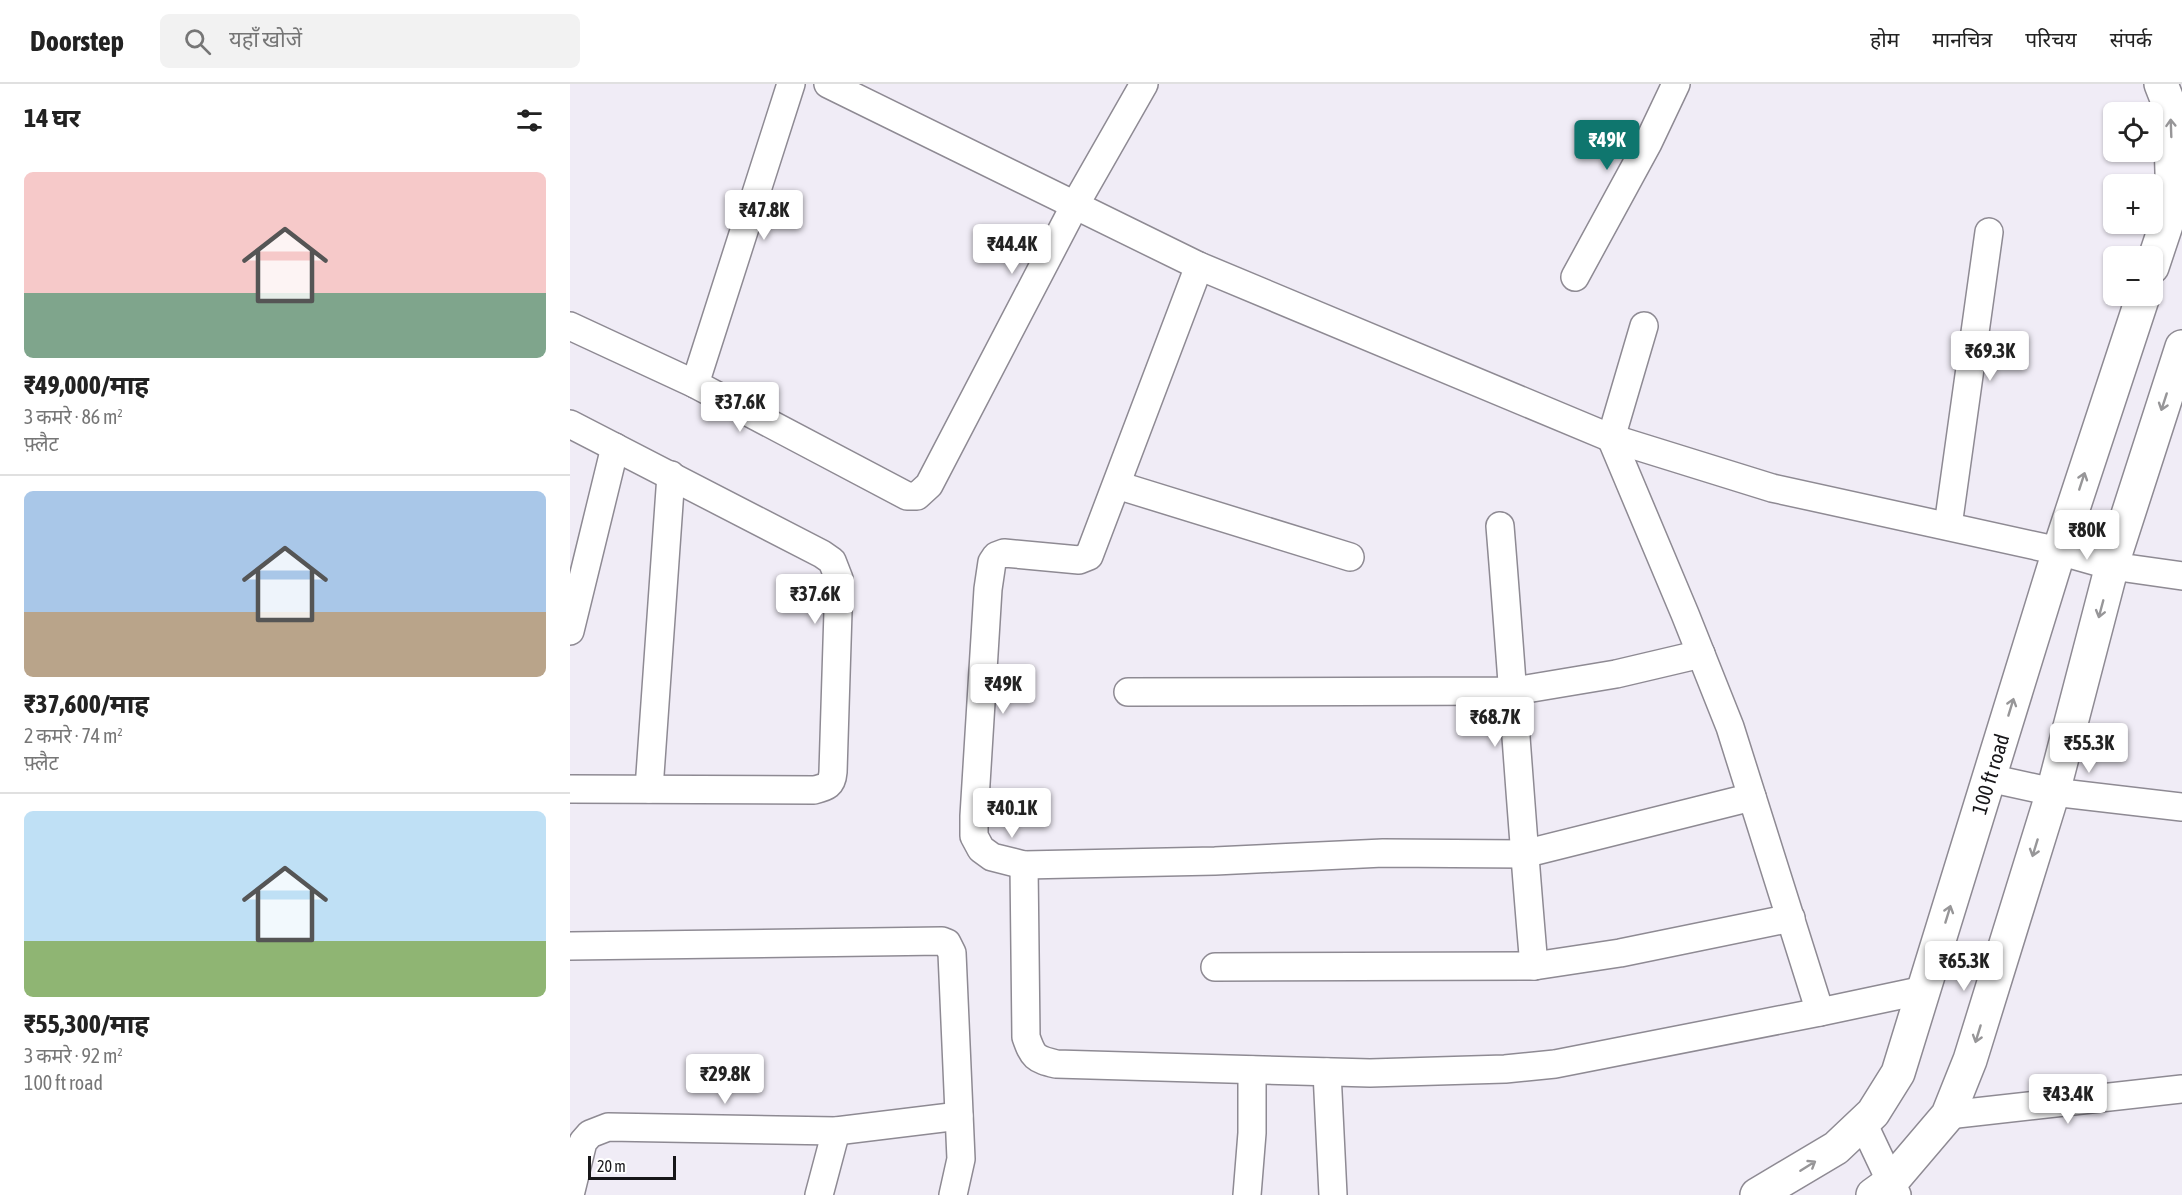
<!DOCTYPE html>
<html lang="hi">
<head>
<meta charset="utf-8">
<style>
	body { margin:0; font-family:"Asap Condensed","Noto Sans Devanagari",sans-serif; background:#f2f2f2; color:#222; height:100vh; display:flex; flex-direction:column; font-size:22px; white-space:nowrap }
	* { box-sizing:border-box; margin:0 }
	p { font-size:20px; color:#767676 }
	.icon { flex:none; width:33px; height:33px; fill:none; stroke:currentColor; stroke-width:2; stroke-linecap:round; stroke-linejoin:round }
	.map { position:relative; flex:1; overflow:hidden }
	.sheet { display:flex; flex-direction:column; background:#fff; width:570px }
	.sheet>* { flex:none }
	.controls { position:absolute; left:1533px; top:18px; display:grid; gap:12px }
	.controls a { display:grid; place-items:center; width:60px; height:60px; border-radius:9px; background:#fff; box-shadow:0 2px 4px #0004; font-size:30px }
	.scale { position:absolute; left:18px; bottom:15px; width:88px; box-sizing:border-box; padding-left:6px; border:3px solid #171619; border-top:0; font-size:16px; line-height:21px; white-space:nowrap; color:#171619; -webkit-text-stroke:4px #fff; paint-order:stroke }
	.price { position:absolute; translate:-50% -51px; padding:0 14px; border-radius:6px; background:#fff; color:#222; font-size:20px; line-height:39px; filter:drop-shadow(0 2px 3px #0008) }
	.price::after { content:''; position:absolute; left:50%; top:36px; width:18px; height:14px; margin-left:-9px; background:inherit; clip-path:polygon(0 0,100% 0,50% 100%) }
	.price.current { background:#0f766e; color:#fff }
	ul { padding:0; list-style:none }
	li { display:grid; align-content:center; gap:12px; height:318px; padding:0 24px }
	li+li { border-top:2px solid #e0e0e0 }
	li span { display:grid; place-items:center; height:186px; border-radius:9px; color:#555 }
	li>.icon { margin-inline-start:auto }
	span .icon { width:108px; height:108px; fill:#fffc; stroke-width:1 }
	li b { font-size:26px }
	h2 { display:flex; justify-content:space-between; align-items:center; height:72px; padding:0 24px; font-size:26px }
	header { display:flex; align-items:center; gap:36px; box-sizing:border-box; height:84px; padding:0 30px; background:#fff; border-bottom:2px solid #e0e0e0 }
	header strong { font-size:28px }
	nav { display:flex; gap:33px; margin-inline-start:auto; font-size:21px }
	.search { width:420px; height:54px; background:#f2f2f2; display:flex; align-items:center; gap:15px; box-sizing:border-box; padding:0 21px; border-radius:9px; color:#767676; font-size:22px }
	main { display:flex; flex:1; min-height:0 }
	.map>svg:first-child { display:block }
</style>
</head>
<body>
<header>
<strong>Doorstep</strong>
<div class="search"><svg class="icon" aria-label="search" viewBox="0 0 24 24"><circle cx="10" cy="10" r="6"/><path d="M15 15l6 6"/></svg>यहाँ खोजें</div>
<nav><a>होम</a><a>मानचित्र</a><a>परिचय</a><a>संपर्क</a></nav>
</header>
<main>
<section class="sheet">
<h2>14 घर<svg class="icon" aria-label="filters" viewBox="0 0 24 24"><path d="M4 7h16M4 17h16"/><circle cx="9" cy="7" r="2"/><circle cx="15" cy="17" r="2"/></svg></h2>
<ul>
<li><span style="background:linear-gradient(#f6c9c9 65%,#7fa58c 0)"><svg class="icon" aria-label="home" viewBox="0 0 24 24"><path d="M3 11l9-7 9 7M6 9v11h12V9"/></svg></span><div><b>₹49,000/माह</b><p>3 कमरे · 86 m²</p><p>फ़्लैट</p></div></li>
<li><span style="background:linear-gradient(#a9c7e8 65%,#b9a48a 0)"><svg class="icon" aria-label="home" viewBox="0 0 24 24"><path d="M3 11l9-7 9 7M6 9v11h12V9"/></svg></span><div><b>₹37,600/माह</b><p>2 कमरे · 74 m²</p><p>फ़्लैट</p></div></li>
<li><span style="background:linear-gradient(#bfe0f5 70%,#8fb573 0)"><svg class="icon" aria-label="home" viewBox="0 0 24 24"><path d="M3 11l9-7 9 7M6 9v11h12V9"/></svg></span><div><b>₹55,300/माह</b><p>3 कमरे · 92 m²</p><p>100 ft road</p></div></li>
</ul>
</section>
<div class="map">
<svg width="1612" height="1111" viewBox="0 0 1612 1111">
	<rect width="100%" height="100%" fill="#f0ecf6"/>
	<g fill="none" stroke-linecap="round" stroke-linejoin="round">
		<defs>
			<g id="street">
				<polyline points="258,0 629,182 1041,354 1202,404 1489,467 1542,482 1612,492"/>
				<polyline points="629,182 519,472 509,476 434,469 426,472 422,478 418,505 404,732 404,752 411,765 422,773 454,781 645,777 813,769 954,770 1182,713"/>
				<polyline points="1005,193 1078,59 1106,0"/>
				<polyline points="0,242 125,300 337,412 347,412 359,401 505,121 574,0"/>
				<polyline points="1074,242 1041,354 1115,530 1160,643 1250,928"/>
				<polyline points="125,300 221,0"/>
				<path d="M0 340 252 470 262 477 269 495 263 688C262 701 257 703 244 706L0 705"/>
				<polyline points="547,401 780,473"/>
				<path d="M930 442C942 588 951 735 964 882"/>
				<polyline points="1378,442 1419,148"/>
				<polyline points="0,547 45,363"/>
				<polyline points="558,608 944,607 1046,590 1131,570"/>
				<polyline points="1419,694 1483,708 1612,723"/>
				<polyline points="79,705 101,391"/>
				<path d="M454 781 456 953C463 973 465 975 486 980L800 989 935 985 985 980 1250 928 1354 906"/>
				<polyline points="0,862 372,857 377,859 382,869 391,1075 383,1111"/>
				<polyline points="645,883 964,882 1050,869 1221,834"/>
				<polyline points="757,988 763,1111"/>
				<polyline points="1378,1031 1612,1005"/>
				<polyline points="1293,1039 1327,1111"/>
				<polyline points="0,1111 13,1058 20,1050 38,1043 266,1047 389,1032"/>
				<polyline points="249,1111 266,1047"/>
				<polyline points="677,1111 682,1049 682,986"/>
			</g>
			<g id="secondary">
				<polyline points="1582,183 1603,120 1600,23 1591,0"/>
				<polyline points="1187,1111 1266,1064 1303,1029 1328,989 1489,467 1573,212"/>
				<polyline points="1303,1111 1321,1098 1378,1031 1400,976 1483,708 1544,474 1612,263"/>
			</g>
		</defs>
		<use href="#street" stroke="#8e8a93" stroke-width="30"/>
		<use href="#secondary" stroke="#8e8a93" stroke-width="36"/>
		<use href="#street" stroke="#fff" stroke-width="27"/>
		<use href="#secondary" stroke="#fff" stroke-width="33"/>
	</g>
	<defs><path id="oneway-shaft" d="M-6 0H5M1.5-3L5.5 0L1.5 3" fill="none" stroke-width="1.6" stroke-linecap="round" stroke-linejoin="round" transform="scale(1.5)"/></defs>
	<g stroke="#979698">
		<use href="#oneway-shaft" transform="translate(1601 44) rotate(-92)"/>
		<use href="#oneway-shaft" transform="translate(1594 318) rotate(108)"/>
		<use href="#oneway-shaft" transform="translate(1512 397) rotate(-72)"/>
		<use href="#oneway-shaft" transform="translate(1531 525) rotate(105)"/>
		<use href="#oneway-shaft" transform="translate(1441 623) rotate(-73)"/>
		<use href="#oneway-shaft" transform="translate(1465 764) rotate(107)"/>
		<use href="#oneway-shaft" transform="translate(1378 830) rotate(-73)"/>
		<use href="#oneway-shaft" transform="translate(1408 950) rotate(107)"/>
		<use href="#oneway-shaft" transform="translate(1238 1082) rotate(-32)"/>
	</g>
	<g text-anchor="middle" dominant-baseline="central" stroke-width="6" stroke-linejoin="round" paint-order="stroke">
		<g font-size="21" fill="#171619" stroke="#fff">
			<text transform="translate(1420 690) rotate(-73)">100 ft road</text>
		</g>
	</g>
</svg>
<div class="controls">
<a><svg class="icon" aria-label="locate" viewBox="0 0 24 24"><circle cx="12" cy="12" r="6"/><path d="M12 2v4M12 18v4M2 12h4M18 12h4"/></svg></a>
<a>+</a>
<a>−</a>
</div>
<div class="scale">20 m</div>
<b class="price current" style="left:1037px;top:87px">₹49K</b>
<b class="price" style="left:194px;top:157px">₹47.8K</b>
<b class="price" style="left:442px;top:191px">₹44.4K</b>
<b class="price" style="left:1420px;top:298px">₹69.3K</b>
<b class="price" style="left:170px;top:349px">₹37.6K</b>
<b class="price" style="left:1517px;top:477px">₹80K</b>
<b class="price" style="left:245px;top:541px">₹37.6K</b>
<b class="price" style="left:433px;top:631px">₹49K</b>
<b class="price" style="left:925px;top:664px">₹68.7K</b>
<b class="price" style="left:1519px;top:690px">₹55.3K</b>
<b class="price" style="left:442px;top:755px">₹40.1K</b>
<b class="price" style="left:1394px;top:908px">₹65.3K</b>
<b class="price" style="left:155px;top:1021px">₹29.8K</b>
<b class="price" style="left:1498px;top:1041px">₹43.4K</b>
</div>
</main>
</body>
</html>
